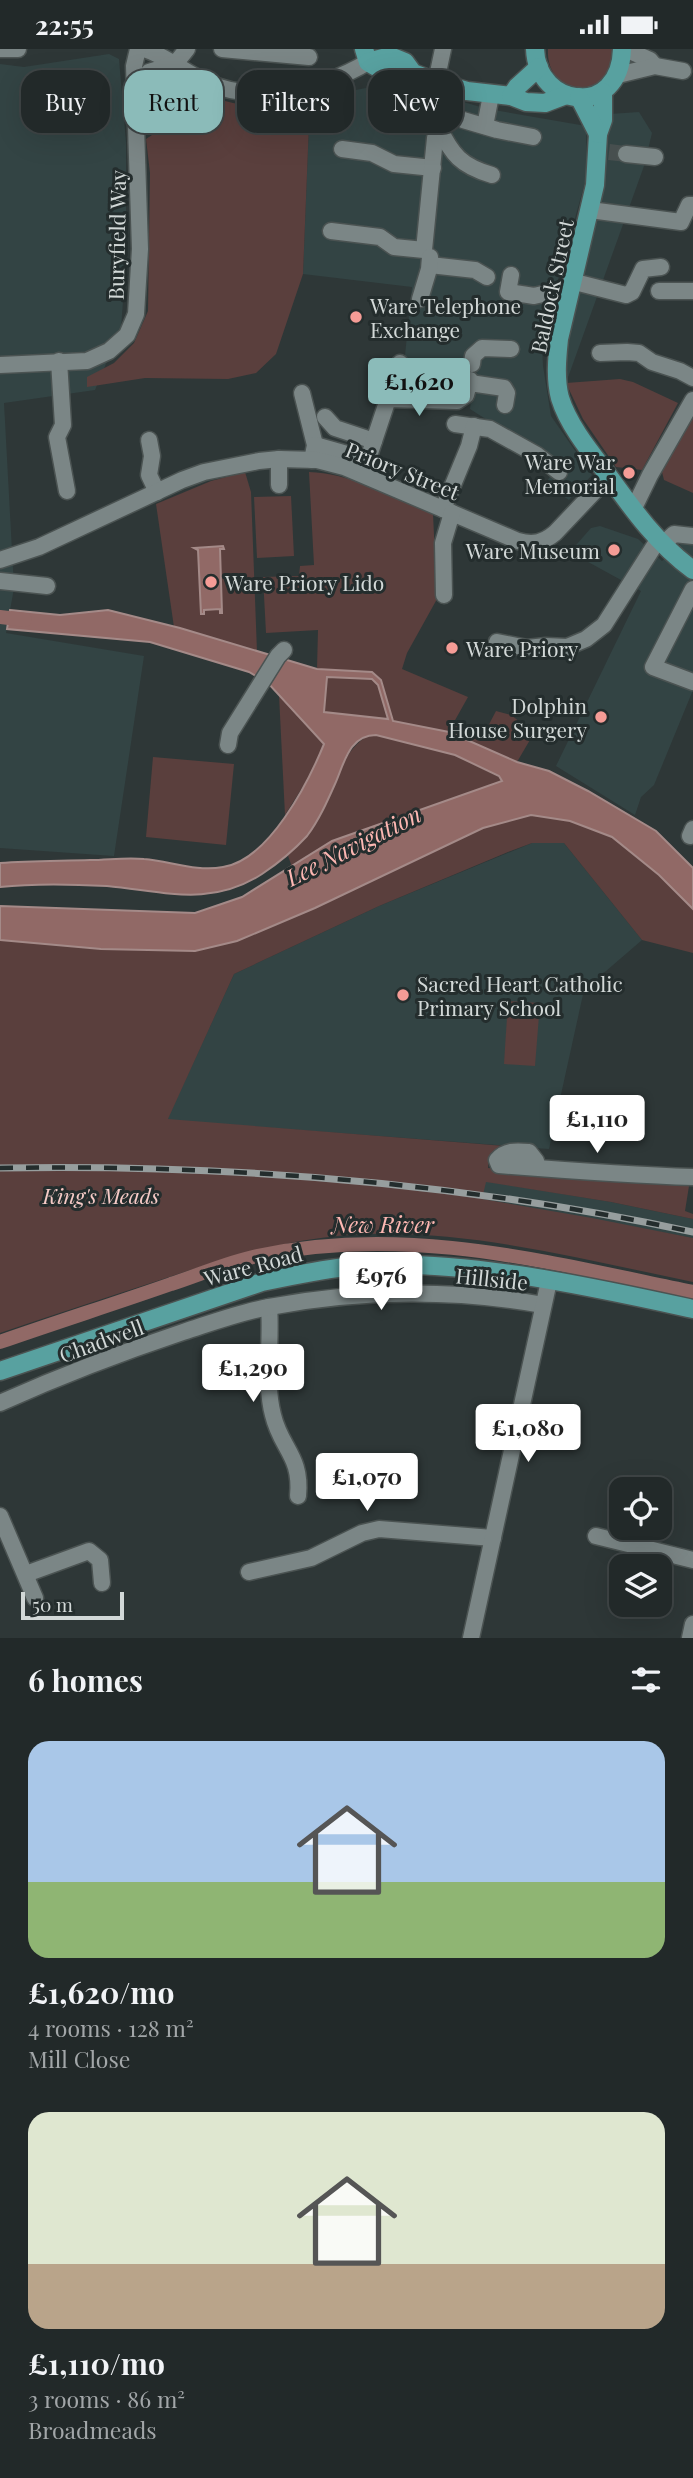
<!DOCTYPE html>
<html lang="en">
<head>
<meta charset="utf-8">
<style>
	body { margin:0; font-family:"Playfair Display",serif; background:#2e3535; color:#f1f3f6; height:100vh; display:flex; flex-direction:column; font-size:26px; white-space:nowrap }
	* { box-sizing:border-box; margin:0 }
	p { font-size:23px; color:#a2a6a8 }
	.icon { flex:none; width:38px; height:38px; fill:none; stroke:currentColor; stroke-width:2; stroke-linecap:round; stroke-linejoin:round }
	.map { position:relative; height:1589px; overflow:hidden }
	.sheet { display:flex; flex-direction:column; background:#222929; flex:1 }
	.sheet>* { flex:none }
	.hud { position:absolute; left:21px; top:21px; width:651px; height:63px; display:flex; gap:14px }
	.tools { position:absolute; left:609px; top:1428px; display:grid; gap:14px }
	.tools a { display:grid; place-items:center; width:63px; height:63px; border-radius:14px; background:#222929; box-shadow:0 7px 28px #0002,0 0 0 2px #3f4546; font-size:35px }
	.scale { position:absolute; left:21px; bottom:18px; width:103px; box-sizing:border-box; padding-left:7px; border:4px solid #d2d8d7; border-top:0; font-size:19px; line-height:24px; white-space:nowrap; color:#d2d8d7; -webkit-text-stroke:5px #242d2d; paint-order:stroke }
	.price { position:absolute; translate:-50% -60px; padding:0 16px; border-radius:7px; background:#fff; color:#222; font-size:23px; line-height:46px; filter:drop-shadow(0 2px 4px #0008) }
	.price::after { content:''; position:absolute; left:50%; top:42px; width:21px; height:16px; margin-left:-10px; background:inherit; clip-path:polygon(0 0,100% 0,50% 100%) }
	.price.active { background:#8bbbb9; color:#111 }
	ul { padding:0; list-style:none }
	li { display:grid; align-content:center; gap:14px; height:371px; padding:0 28px }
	li span { display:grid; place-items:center; height:217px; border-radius:21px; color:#555 }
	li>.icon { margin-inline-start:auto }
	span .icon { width:126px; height:126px; fill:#fffc; stroke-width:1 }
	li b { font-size:30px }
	h2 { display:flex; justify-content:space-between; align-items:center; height:84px; padding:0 28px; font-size:30px }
	.tag { padding:0 24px; border-radius:21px; background:#222929; box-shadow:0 7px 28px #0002,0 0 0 2px #3f4546; font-size:24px; line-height:63px }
	.tag.active { background:#8bbbb9; color:#111 }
	.status { display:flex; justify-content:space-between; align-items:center; height:49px; padding:0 35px; background:#222929; direction:ltr }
	.status svg { height:19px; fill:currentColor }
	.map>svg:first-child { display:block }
</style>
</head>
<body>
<div class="status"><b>22:55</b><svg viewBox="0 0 49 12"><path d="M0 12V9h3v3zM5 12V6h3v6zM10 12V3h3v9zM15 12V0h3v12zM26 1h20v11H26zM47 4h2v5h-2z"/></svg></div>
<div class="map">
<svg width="693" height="1589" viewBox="0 0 693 1589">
	<rect width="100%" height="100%" fill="#2e3737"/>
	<g fill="#344">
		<polygon points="109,5 119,10 126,93 126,212 121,279 95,341 4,354 14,539 6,584 144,607 114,807 0,799 0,15 24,18"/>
		<polygon points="390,37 431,44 488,60 586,77 587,126 546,274 542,298 543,317 551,367 592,426 569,451 545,435 558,416 470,360 473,331 404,316 412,238 303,225 310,50 371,38"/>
		<polygon points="639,63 652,84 644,117 566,334 565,304 574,255 603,140 610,65"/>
		<polygon points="600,477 638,490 662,512 679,499 682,490 693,486 693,641 654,736 641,748 635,766 556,717 641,542 570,503 591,479"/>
		<polygon points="532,794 564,794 642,891 584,941 549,1100 167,1071 234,925 379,857"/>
		<polygon points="0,1108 484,1132 611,1153 693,1170 693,1189 514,1156"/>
	</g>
	<g fill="#5a3f3d">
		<path d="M548 0H614C616 51 545 51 548 0Z"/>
		<path d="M166 29C189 34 209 49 233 54 258 60 285 53 310 50L303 225 276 305 256 324 228 330 145 329 87 338V328L114 314 134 294 148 262 150 124 146 90 155 84 154 72 147 67C146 50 148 36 166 29Z"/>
		<polygon points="620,330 633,333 678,354 642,421 616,418 583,370 566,334"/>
		<polygon points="693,363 693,444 664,431 662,423 673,396"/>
		<polygon points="245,423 251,443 257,603 174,578 156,455 211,432"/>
		<path d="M309 423C351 424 394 449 433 465L437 550 407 604 402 620 468 648 454 673 484 685 496 662 511 666 534 684 517 713 449 683 393 672 381 631 372 623 317 620 318 581 266 584 263 528 299 527 300 517 314 516Z"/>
		<polygon points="291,447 294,507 257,509 254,448"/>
		<polygon points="327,628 372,630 378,636 388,671 323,663"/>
		<polygon points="279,646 324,695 309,728 285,766"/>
		<path d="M369 686H376L455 706 499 728 502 732 332 792 292 818 287 804C301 792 313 780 322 763 336 736 341 702 369 686Z"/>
		<polygon points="153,708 234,715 226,796 146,788"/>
		<path d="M531 766 570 772 612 788 659 826 693 860V904L642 891 564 794H532L508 803 379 857 234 925 168 1070 505 1097 489 1110 488 1119 689 1137 685 1162 693 1165V1170L611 1153 486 1133 482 1150 592 1169 693 1189V1233C586 1211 478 1182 368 1185 292 1187 222 1210 151 1234 101 1250 50 1267 0 1284V891L101 900 195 902 237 892 315 859 483 779Z"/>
		<polygon points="508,952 540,954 535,1017 504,1015"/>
	</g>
	<g fill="#916966" stroke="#a48a88" stroke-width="2" fill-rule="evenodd">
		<polygon points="223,497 224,500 220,500 222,564 220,564 220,560 204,561 204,565 201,565 198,501 194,499"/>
		<path d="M10 561 60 566 108 561 180 579 317 620 372 623 381 631 393 672 449 683 517 713 549 722 588 742 656 782 693 819V860L659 826 612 788 570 772 531 766 483 779 315 859 237 892 195 902 101 900 0 891V857L195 864 242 848 332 792 502 732 499 727 455 706 376 686C349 686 344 715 335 735 327 753 319 771 307 787 295 800 277 815 262 825 210 859 163 842 107 837 71 835 35 834 0 838V814C30 812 60 812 90 811 108 811 126 808 144 810 170 812 196 823 223 818 269 811 308 734 324 695L268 634 249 623 150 593 7 580ZM327 628 372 630 378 636 388 670 324 663Z"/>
	</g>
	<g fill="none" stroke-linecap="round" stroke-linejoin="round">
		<g stroke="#916966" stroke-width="14">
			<polyline points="0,568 25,571"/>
			<path d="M0 1293C57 1273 114 1255 171 1235 199 1226 228 1213 257 1207 407 1175 547 1213 693 1243"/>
		</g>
		<polyline stroke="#474f4f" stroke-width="16" stroke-dasharray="16 8" stroke-linecap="butt" points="609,103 626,105"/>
		<defs>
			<g id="minor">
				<polyline points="0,0 18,0"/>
				<path d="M144 0C166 7 184 23 206 33 257 56 322 40 368 13"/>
				<polyline points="222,0 309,8"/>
				<polyline points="625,0 650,11 655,17"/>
				<polyline points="618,26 655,17 683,22"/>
				<polyline points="436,33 443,0"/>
				<polyline points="135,38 149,23 175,15 187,0"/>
				<polyline points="463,71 497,81 533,88"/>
				<path d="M438 77C452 106 461 117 492 126"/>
				<polyline points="485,77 491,46"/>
				<polyline points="342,100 372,104 394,115 433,119"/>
				<polyline points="626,105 655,108"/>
				<polyline points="590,161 681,173 689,156 693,156"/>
				<polyline points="331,182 380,188 394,198 424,201 435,89 449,37"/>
				<polyline points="430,216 475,221 487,228"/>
				<polyline points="511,226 508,243 534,247 551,243 568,245"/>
				<polyline points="571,232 626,246 632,243 643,220 661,218"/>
				<polyline points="659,242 693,242"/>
				<polyline points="420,250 429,220 430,208"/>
				<polyline points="600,304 627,303 639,304 652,313 680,322 693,329"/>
				<polyline points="59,312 63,376 57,388 67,442"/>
				<polyline points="472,315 473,307 482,299 511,300"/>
				<polyline points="0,316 87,312 109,302 127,286 136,265 140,200 134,17 138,0"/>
				<polyline points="470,334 504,339 507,344 505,356"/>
				<polyline points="302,344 315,396 312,411"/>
				<polyline points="388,350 400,314"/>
				<polyline points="325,368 335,379 374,392"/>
				<polyline points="455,375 490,380 537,406 559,423"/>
				<polyline points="149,391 152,407 149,426 157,443"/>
				<polyline points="315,396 368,411"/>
				<polyline points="279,410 279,436"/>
				<polyline points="363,425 388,350 457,352 466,346 470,331"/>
				<polyline points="443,460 469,397 474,377"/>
				<polyline points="633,461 650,426 693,351"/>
				<polyline points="662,496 674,485 693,487"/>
				<path d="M0 511 39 498 182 431 204 423 259 412 279 410 317 411 344 418 518 492C533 496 543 494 555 484L609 427"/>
				<polyline points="0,532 47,537"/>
				<polyline points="693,540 653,618 693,633"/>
				<polyline points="444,546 443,494 452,464"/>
				<polyline points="497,593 527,599 546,597 567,598 586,590 604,576 658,491"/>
				<polyline points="228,696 230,684 278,607 284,601"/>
				<polyline points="690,787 693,780"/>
				<path d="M538 1119 536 1112 529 1103C516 1102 506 1101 497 1111L499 1116C563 1121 628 1126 693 1128"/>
				<path d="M269 1258C272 1293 264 1332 273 1366 281 1400 302 1407 298 1447"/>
				<path d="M0 1354C60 1327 120 1304 183 1283 211 1274 240 1263 269 1258 360 1241 452 1240 543 1256"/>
				<polyline points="0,1467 35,1549"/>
				<polyline points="596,1487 693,1511"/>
				<polyline points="249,1523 311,1509 362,1484 379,1480 493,1489"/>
				<polyline points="26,1525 89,1502 100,1511 102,1534"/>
				<polyline points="471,1589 549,1232"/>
				<polyline points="690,1589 693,1575"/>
			</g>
			<g id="major">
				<path d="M364 0 368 13C384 23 394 28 413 24"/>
				<path d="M535 0C537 59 620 70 622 0"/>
				<polyline points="368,13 390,7 405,13 413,24 436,33 467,42 511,47 526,53 545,54 566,46"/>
				<path d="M603 43V71L598 85 595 136 559 290C557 309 555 330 560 349 568 375 588 400 605 422 631 458 656 494 693 521"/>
				<polyline points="511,47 517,38 539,18"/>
				<polyline points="579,48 598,85"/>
				<path d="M0 1322 262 1233C290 1227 318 1221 346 1218 453 1207 588 1237 693 1260"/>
			</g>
		</defs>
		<use href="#minor" stroke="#4b5352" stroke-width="19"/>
		<use href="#major" stroke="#4b5352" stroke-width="21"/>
		<use href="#minor" stroke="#7b8686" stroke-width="16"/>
		<use href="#major" stroke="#58a1a0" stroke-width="18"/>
		<defs>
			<path id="rail" d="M0 1119C234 1115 464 1134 693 1183"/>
		</defs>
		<use href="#rail" stroke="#979e9e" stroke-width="7"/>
		<use href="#rail" stroke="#242d2d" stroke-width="4.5" stroke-dasharray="13" stroke-linecap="butt"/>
	</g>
	<g fill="#f59c96" stroke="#242d2d" stroke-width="2.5">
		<circle cx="356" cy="268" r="7"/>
		<circle cx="629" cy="424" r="7"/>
		<circle cx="614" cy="501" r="7"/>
		<circle cx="211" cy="533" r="7"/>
		<circle cx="452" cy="599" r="7"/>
		<circle cx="601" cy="668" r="7"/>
		<circle cx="403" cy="946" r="7"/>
	</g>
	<g text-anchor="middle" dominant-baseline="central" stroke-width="6" stroke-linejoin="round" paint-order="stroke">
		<g font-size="21" fill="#d2d8d7" stroke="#242d2d">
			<text transform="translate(116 186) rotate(-89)">Buryfield Way</text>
			<text transform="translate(551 237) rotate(-78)">Baldock Street</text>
			<text transform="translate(403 421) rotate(22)">Priory Street</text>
			<text transform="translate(253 1216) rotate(-15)">Ware Road</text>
			<text transform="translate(492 1229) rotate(6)">Hillside</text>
			<text transform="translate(101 1291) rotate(-20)">Chadwell</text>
		</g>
		<g font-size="21" fill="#d2d8d7" stroke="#242d2d" text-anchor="start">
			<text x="370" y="256">Ware Telephone<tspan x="370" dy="24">Exchange</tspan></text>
			<text x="615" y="412" text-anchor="end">Ware War<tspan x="615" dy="24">Memorial</tspan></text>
			<text x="600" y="501" text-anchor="end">Ware Museum</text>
			<text x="225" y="533">Ware Priory Lido</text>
			<text x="466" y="599">Ware Priory</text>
			<text x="587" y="656" text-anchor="end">Dolphin<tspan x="587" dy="24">House Surgery</tspan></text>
			<text x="417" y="934">Sacred Heart Catholic<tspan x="417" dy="24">Primary School</tspan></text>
		</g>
		<g font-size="21" font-style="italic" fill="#f6cbc7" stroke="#242d2d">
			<text x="101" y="1146">King's Meads</text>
		</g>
		<g font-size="23" font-style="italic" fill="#feb8b3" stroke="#242d2d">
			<text transform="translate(353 796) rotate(-27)">Lee Navigation</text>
			<text x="383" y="1174">New River</text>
		</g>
	</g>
</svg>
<div class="tools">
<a><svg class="icon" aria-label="locate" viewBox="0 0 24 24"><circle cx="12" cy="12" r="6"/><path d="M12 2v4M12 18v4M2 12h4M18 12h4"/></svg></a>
<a><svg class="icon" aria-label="layers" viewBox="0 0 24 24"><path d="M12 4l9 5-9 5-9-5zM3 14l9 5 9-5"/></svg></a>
</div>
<div class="scale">50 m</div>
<b class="price active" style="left:419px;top:369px">£1,620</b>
<b class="price" style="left:597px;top:1106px">£1,110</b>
<b class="price" style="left:381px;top:1263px">£976</b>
<b class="price" style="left:253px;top:1355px">£1,290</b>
<b class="price" style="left:528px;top:1415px">£1,080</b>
<b class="price" style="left:367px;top:1464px">£1,070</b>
<div class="hud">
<a class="tag">Buy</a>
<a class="tag active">Rent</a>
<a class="tag">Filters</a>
<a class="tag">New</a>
</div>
</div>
<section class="sheet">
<h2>6 homes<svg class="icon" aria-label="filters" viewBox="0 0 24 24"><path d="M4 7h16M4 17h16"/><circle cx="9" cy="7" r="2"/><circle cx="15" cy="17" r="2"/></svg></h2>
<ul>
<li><span style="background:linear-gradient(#a9c7e8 65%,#8fb573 0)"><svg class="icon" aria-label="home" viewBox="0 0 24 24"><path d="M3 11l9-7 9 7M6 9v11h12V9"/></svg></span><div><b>£1,620/mo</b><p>4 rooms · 128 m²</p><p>Mill Close</p></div></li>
<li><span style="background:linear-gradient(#dfe7d0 70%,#b9a48a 0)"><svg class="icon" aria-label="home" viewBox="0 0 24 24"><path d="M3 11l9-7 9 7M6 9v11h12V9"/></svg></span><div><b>£1,110/mo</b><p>3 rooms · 86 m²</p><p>Broadmeads</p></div></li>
</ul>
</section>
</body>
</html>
